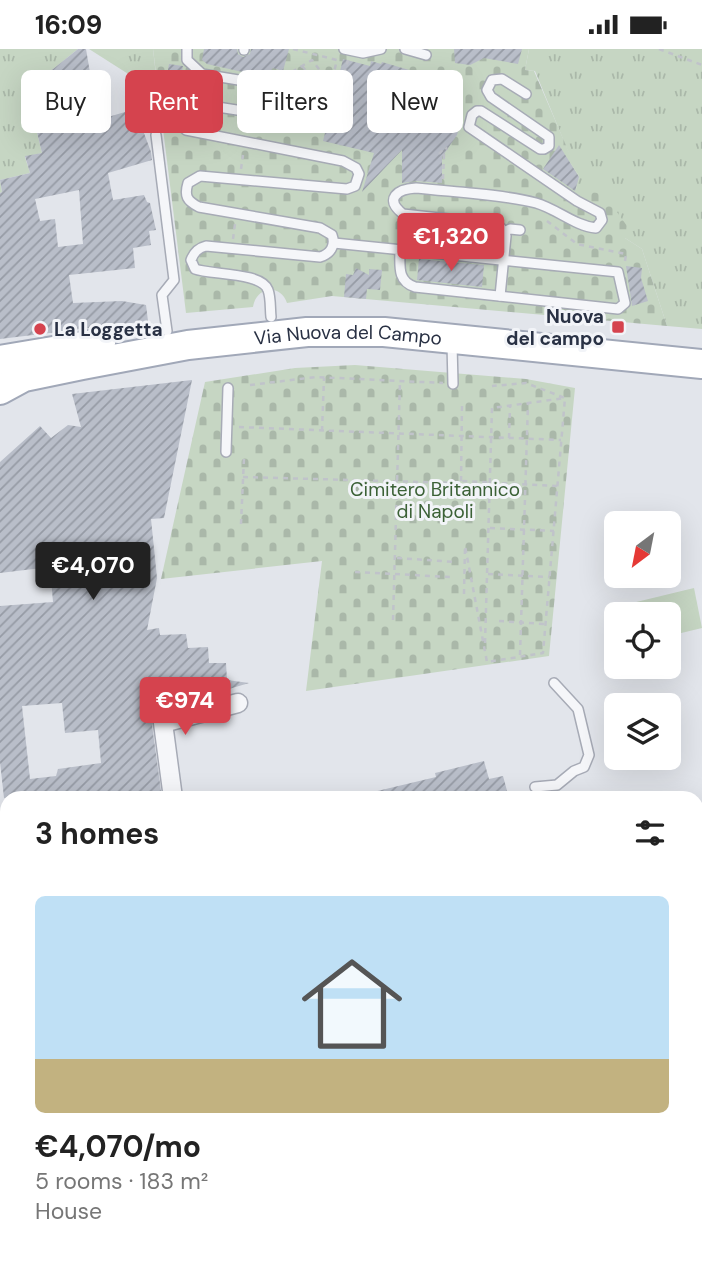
<!DOCTYPE html>
<html lang="en">
<head>
<meta charset="utf-8">
<style>
	body { margin:0; font-family:"DM Sans",sans-serif; background:#f2f2f2; color:#222; height:100vh; display:flex; flex-direction:column; font-size:26px; white-space:nowrap }
	* { box-sizing:border-box; margin:0 }
	p { font-size:23px; color:#767676 }
	.icon { flex:none; width:38px; height:38px; fill:none; stroke:currentColor; stroke-width:2; stroke-linecap:round; stroke-linejoin:round }
	.map { position:relative; flex:1; overflow:hidden }
	.side { position:absolute; left:0px; top:742px; width:704px; height:471px; display:flex; flex-direction:column; background:#fff; border-radius:21px 21px 0 0; box-shadow:0 7px 28px #0002 }
	.side>* { flex:none }
	.banner { position:absolute; left:21px; top:21px; width:662px; height:63px; display:flex; gap:14px }
	.needle { width:46px; rotate:212deg }
	.tools { position:absolute; left:604px; top:462px; display:grid; gap:14px }
	.tools a { display:grid; place-items:center; width:77px; height:77px; border-radius:10px; background:#fff; box-shadow:0 7px 28px #0002; font-size:35px }
	.price { position:absolute; translate:-50% -60px; padding:0 16px; border-radius:7px; background:#d5434e; color:#fff; font-size:23px; line-height:46px; filter:drop-shadow(0 2px 4px #0008) }
	.price::after { content:''; position:absolute; left:50%; top:42px; width:21px; height:16px; margin-left:-10px; background:inherit; clip-path:polygon(0 0,100% 0,50% 100%) }
	.price.on { background:#222; color:#fff }
	ul { padding:0; list-style:none }
	li { display:grid; align-content:center; gap:14px; height:371px; padding:0 35px }
	li+li { border-top:2px solid #e0e0e0 }
	li span { display:grid; place-items:center; height:217px; border-radius:10px; color:#555 }
	li>.icon { margin-inline-start:auto }
	span .icon { width:126px; height:126px; fill:#fffc; stroke-width:1 }
	li b { font-size:30px }
	h2 { display:flex; justify-content:space-between; align-items:center; height:84px; padding:0 35px; font-size:30px }
	.tag { padding:0 24px; border-radius:10px; background:#fff; box-shadow:0 7px 28px #0002; font-size:24px; line-height:63px }
	.tag.on { background:#d5434e; color:#fff }
	.status { display:flex; justify-content:space-between; align-items:center; height:49px; padding:0 35px; background:#fff; direction:ltr }
	.status svg { height:19px; fill:currentColor }
	.map>svg:first-child { display:block }
</style>
</head>
<body>
<div class="status"><b>16:09</b><svg viewBox="0 0 49 12"><path d="M0 12V9h3v3zM5 12V6h3v6zM10 12V3h3v9zM15 12V0h3v12zM26 1h20v11H26zM47 4h2v5h-2z"/></svg></div>
<div class="map">
<svg width="702" height="1212" viewBox="0 0 702 1212">
	<defs>
		<pattern id="grass-tufts" width="24" height="20" patternUnits="userSpaceOnUse" patternTransform="scale(1.75)"><rect width="24" height="20" fill="#c6d6c3"/><path d="M3 7l-1-3M5 7V3M7 7l1-3M15 17l-1-3M17 17v-4M19 17l1-3" fill="none" stroke="#aab8a9"/></pattern>
		<pattern id="cemetery-stones" width="16" height="16" patternUnits="userSpaceOnUse" patternTransform="scale(1.75)"><rect width="16" height="16" fill="#c6d6c3"/><path d="M2 7V4a2 2 0 0 1 4 0v3zM10 15v-3a2 2 0 0 1 4 0v3z" fill="#aab8a9"/></pattern>
		<pattern id="building-hatch" width="6" height="6" patternUnits="userSpaceOnUse" patternTransform="scale(1.75)"><rect width="6" height="6" fill="#b9bec9"/><path d="M-1 1l2-2M0 6l6-6M5 7l2-2" fill="none" stroke="#969ba5"/></pattern>
	</defs>
	<rect width="100%" height="100%" fill="#e2e5eb"/>
	<g fill="url(#grass-tufts)">
		<polygon points="0,0 78,0 27,41 42,104 25,108 30,124 0,131 2,143 0,144"/>
		<polygon points="89,0 153,0 160,62 149,63 144,35"/>
		<polygon points="529,0 702,0 702,280 667,277 642,200 625,189 576,140 579,127 567,109 570,107 535,22 525,21"/>
	</g>
	<g fill="url(#cemetery-stones)">
		<path d="M153 0H529L525 21 534 22 571 108 568 110 579 127 576 140 604 145 627 177 625 189 642 200 667 277 332 247 287 254C280 234 256 238 253 258L186 264Z"/>
		<polygon points="355,316 526,330 575,339 549,607 306,642 322,512 161,530 205,333 295,319"/>
	</g>
	<polygon fill="#c6d6c3" points="694,539 702,579 669,587 668,565 630,565 628,555"/>
	<g fill="url(#building-hatch)" fill-rule="evenodd">
		<path d="M78 0H86L98 71 135 60 151 103 152 111 108 124 113 151 144 146 147 153 150 154 156 181 149 182 151 196 133 199 135 219 69 226 73 254 122 252 146 256 148 272 0 290V144L2 143 0 131 30 124 25 107 42 104 27 41ZM79 141 83 195 58 198 55 170 40 172 35 150Z"/>
		<polygon points="204,0 237,0 238,5 243,8 250,5 251,0 289,0 283,22 273,19 265,28 207,15 202,11"/>
		<polygon points="454,0 522,0 518,15 484,9 470,16 455,14"/>
		<polygon points="343,10 370,17 371,12 381,15 382,13 443,31 442,34 449,36 442,64 461,72 457,86 442,108 442,134 416,132 402,134 402,101 362,143 374,104 323,92"/>
		<polygon points="169,15 183,17 181,28 167,26"/>
		<polygon points="559,96 579,128 575,142 543,120"/>
		<polygon points="419,210 484,216 482,238 417,231"/>
		<polygon points="626,217 642,219 641,229 648,252 632,257"/>
		<polygon points="356,219 369,226 369,220 382,221 380,241 367,240 366,250 344,248 346,225 353,226"/>
		<path d="M192 331 164 469 151 470 157 529 147 581 159 579 160 586 186 585 188 599 208 598 209 614H226L227 631 249 634 229 640 228 645 155 666 152 676 162 749H72V746L43 749H4L0 713V557L53 553 50 518 0 524V413L40 377 51 389 68 376 81 378 72 345ZM62 654 65 684 98 681 101 714 58 720 56 727 30 730 22 657Z"/>
		<polygon points="484,712 489,730 503,727 509,749 369,749 369,744 436,728 435,724"/>
	</g>
	<g fill="none" stroke-linecap="round" stroke-linejoin="round">
		<polyline stroke="#bdc1ca" stroke-width="32" stroke-dasharray="32 16" stroke-linecap="butt" points="0,1076 7,1082"/>
		<defs>
			<g id="service">
				<path d="M187 0V11L202 25 305 42 314 49 316 57 310 69 301 71 192 54 180 59 177 65 178 73 186 81 343 112 356 119 359 125 355 137 347 140 200 127 188 134C184 147 187 152 199 158L320 179 332 186C336 197 330 205 320 208L206 197C198 199 194 203 191 211L195 220C210 226 262 223 268 241 271 249 270 260 271 268"/>
				<polyline points="344,0 363,4 381,0"/>
				<polyline points="405,0 426,6"/>
				<polyline points="244,1 244,0"/>
				<polyline points="156,86 174,231 162,246 167,282"/>
				<polyline points="504,183 510,180 520,181"/>
				<path d="M334 194 618 223 625 254 618 260 415 238C397 232 400 217 400 201"/>
				<path d="M500 247 506 187 501 179 495 175 403 165C384 150 397 140 416 139 452 143 502 145 536 154 557 160 575 177 596 179L602 171 600 164 577 152 469 78 472 66 477 62H481L540 100H544L549 97V88L491 48 487 41 492 31 502 30 526 45"/>
				<polyline points="452,295 453,335"/>
				<polyline points="226,403 228,339"/>
				<polyline points="535,738 557,736 574,722 584,718 589,706 578,660 554,634"/>
			</g>
			<g id="minor">
				<polyline points="173,749 163,674 238,654"/>
				<polyline points="696,897 702,893"/>
			</g>
			<g id="primary">
				<polyline points="0,311 101,294"/>
				<path id="s1" d="M0 341 24 328 82 316 188 296 307 283H384L702 315"/>
				<polyline points="0,976 7,1039"/>
				<polyline points="0,1200 1,1212"/>
				<polyline points="23,1206 23,1212"/>
			</g>
			<g id="motorway">
				<polyline points="0,858 7,860"/>
				<polyline points="0,895 7,892"/>
				<polyline points="139,1206 145,1212"/>
				<polyline points="178,1206 184,1212"/>
				<polyline points="210,1206 226,1209 250,1206"/>
				<polyline points="299,1212 300,1206"/>
			</g>
		</defs>
		<use href="#service" stroke="#a7abb6" stroke-width="12"/>
		<use href="#minor" stroke="#a7abb6" stroke-width="21"/>
		<use href="#primary" stroke="#a1a8b8" stroke-width="32"/>
		<use href="#motorway" stroke="#8991a3" stroke-width="35"/>
		<g stroke="#c0c3ca" stroke-width="2.5" stroke-dasharray="5 5" stroke-linecap="butt">
			<polyline points="293,0 337,11 328,47 325,48"/>
			<polyline points="659,0 702,16"/>
			<polyline points="302,17 309,25 308,32"/>
			<polyline points="292,23 312,11 331,36"/>
			<polyline points="344,25 348,11"/>
			<polyline points="439,105 445,98 447,100"/>
			<polyline points="241,120 243,106"/>
			<polyline points="443,130 444,105 447,100"/>
			<polyline points="547,172 577,195 626,205 625,212"/>
			<polyline points="233,190 235,175"/>
			<polyline points="250,336 316,328 443,334"/>
			<polyline points="239,378 561,391"/>
			<polyline points="322,382 324,329"/>
			<polyline points="509,389 510,357"/>
			<polyline points="243,428 458,434 461,432 557,437"/>
			<polyline points="461,432 462,357"/>
			<polyline points="241,475 244,409"/>
			<polyline points="490,479 554,482"/>
			<polyline points="397,509 456,513"/>
			<polyline points="355,523 451,528"/>
			<polyline points="488,525 549,528"/>
			<polyline points="464,545 465,497 487,613 543,604 565,349"/>
			<polyline points="393,571 400,332"/>
			<polyline points="499,572 544,575"/>
			<polyline points="485,594 492,359 565,349 526,334 492,337"/>
			<polyline points="520,606 528,354"/>
		</g>
		<use href="#service" stroke="#f5f6f9" stroke-width="9"/>
		<use href="#minor" stroke="#f5f6f9" stroke-width="18"/>
		<use href="#primary" stroke="#fff" stroke-width="28"/>
		<use href="#motorway" stroke="#fff" stroke-width="32"/>
	</g>
	<g fill="#d5434e" stroke="#f2f4f8" stroke-width="2.5">
		<rect x="611" y="271" width="14" height="14" rx="3.5"/>
		<circle cx="40" cy="280" r="7"/>
	</g>
	<g text-anchor="middle" dominant-baseline="central" stroke-width="6" stroke-linejoin="round" paint-order="stroke">
		<g font-size="19" font-weight="bold" fill="#293144" stroke="#f2f4f8" text-anchor="end">
			<text x="604" y="267">Nuova<tspan x="604" dy="22">del campo</tspan></text>
			<text x="54" y="280" text-anchor="start">La Loggetta</text>
		</g>
		<g font-size="19" fill="#293144" stroke="#f2f4f8">
			<text stroke="none"><textPath href="#s1" startOffset="355">Via Nuova del Campo</textPath></text>
		</g>
		<g font-size="19" fill="#3b6136" stroke="#f2f4f8">
			<text x="435" y="440">Cimitero Britannico<tspan x="435" dy="22">di Napoli</tspan></text>
		</g>
	</g>
</svg>
<div class="tools">
<a><svg class="needle" viewBox="-14 -14 28 28"><path d="M0-13l5 13h-10z" fill="#e53935"/><path d="M0 13l5-13h-10z" fill="#767676"/></svg></a>
<a><svg class="icon" aria-label="locate" viewBox="0 0 24 24"><circle cx="12" cy="12" r="6"/><path d="M12 2v4M12 18v4M2 12h4M18 12h4"/></svg></a>
<a><svg class="icon" aria-label="layers" viewBox="0 0 24 24"><path d="M12 4l9 5-9 5-9-5zM3 14l9 5 9-5"/></svg></a>
</div>
<b class="price" style="left:451px;top:224px">€1,320</b>
<b class="price on" style="left:93px;top:553px">€4,070</b>
<b class="price" style="left:185px;top:688px">€974</b>
<div class="banner">
<a class="tag">Buy</a>
<a class="tag on">Rent</a>
<a class="tag">Filters</a>
<a class="tag">New</a>
</div>
<section class="side">
<h2>3 homes<svg class="icon" aria-label="filters" viewBox="0 0 24 24"><path d="M4 7h16M4 17h16"/><circle cx="9" cy="7" r="2"/><circle cx="15" cy="17" r="2"/></svg></h2>
<ul>
<li><span style="background:linear-gradient(#bfe0f5 75%,#c2b280 0)"><svg class="icon" aria-label="home" viewBox="0 0 24 24"><path d="M3 11l9-7 9 7M6 9v11h12V9"/></svg></span><div><b>€4,070/mo</b><p>5 rooms · 183 m²</p><p>House</p></div></li>
</ul>
</section>
</div>
</body>
</html>
